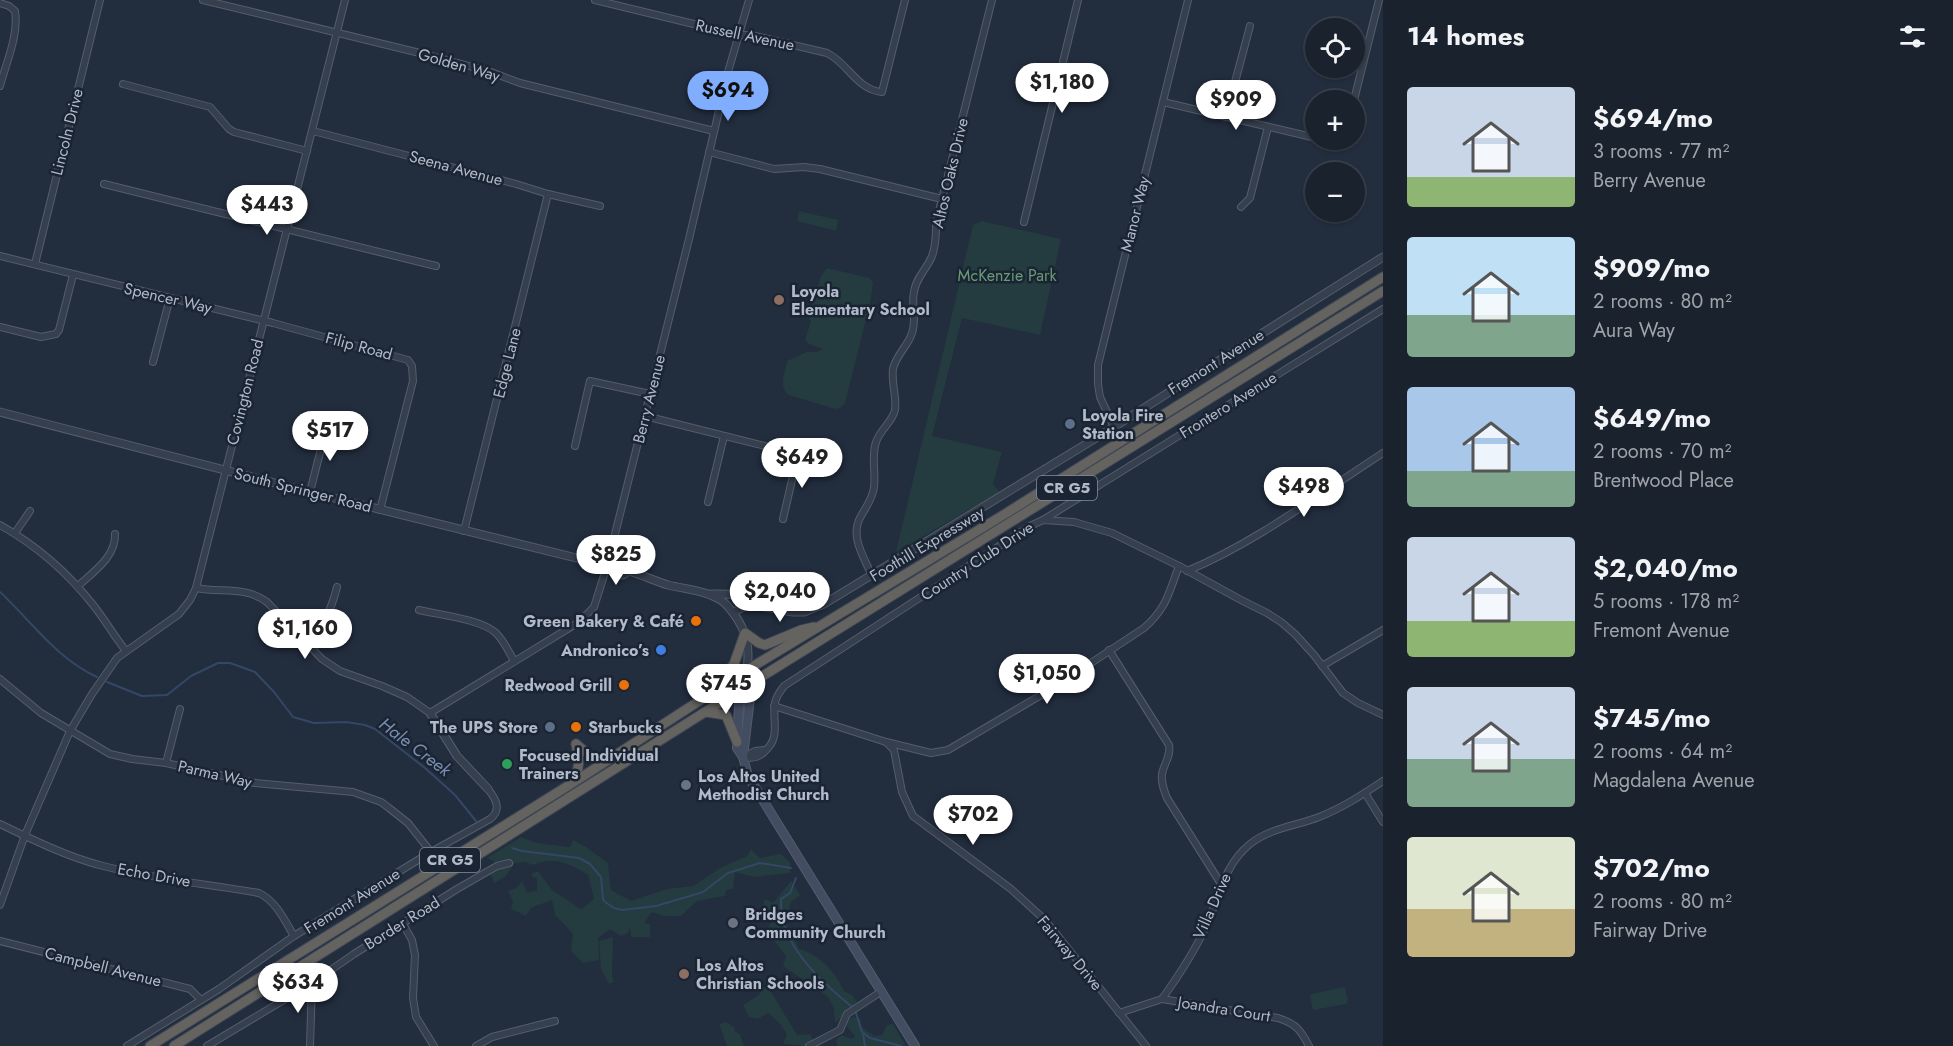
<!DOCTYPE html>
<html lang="en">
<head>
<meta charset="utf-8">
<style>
	body { margin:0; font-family:Jost,sans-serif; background:#232a36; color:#f1f3f6; height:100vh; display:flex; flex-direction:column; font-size:22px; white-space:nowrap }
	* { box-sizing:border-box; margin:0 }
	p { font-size:20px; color:#9fa4aa }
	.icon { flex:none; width:33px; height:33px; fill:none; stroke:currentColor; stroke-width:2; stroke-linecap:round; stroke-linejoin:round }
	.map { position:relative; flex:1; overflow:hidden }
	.drawer { display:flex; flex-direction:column; background:#1a222e; width:570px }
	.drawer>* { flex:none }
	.buttons { position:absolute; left:1305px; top:18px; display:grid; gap:12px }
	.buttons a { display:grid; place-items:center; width:60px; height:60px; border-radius:50%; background:#1a222e; box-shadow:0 2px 4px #0004,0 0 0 2px #383f4a; font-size:30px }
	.price { position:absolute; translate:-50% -51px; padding:0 14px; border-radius:21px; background:#fff; color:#222; font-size:20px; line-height:39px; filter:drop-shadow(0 2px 3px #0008) }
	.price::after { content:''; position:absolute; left:50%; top:36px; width:18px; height:14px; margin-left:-9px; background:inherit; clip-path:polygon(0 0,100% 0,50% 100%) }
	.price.selected { background:#81adfe; color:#111 }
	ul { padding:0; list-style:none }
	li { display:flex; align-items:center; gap:18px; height:150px; padding:0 24px }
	li span { display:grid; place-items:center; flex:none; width:168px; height:120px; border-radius:6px; color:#555 }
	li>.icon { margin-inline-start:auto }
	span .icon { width:72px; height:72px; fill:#fffc; stroke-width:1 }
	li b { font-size:26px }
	h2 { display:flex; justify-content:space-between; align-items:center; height:72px; padding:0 24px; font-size:26px }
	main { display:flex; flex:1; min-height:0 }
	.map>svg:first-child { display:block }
</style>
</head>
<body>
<main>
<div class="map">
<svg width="1383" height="1046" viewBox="0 0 1383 1046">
	<rect width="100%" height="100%" fill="#222d3e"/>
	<g fill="#243b3f">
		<polygon points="799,211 838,220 836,231 797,221"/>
		<polygon points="982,221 1061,239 1040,335 962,318 932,436 1002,452 993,484 1000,492 896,552 973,225"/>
		<path d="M827 268 870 278 873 283 870 304 845 403 840 408 835 409 789 395C778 387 785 373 787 361L807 352H816L823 349 809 344 805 340 811 321 809 319 821 276Z"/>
		<path d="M521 837 537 843 570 847 573 840 586 847 608 863 611 890 631 901 667 889 693 886 722 867 747 856 751 849 760 858 781 854 790 862V873L754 877 735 872 733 889 726 890 725 896 697 901 681 916H663L652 912 644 923 650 924V937H631L630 926 628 933 621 936 610 929 598 938 599 960 583 963 571 951 573 934 555 915 552 900 531 908 526 916 511 909 513 901 508 891 516 888 522 881 527 892 537 891V878L532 877V873L538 871 552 890 581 909 594 899 588 875C571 864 553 856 533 865L525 862 515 863 505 877 494 883 489 871 495 862 487 858Z"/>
		<path d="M791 881 800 895 791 902 786 922 799 949C821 955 835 972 844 991L852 995 857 1002 835 1023 834 1008 828 997 783 966 786 956 766 931 774 918 763 908 765 899 773 903Z"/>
		<polygon points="613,937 612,976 614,982 609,984 601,969 599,941"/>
		<polygon points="762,987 767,988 771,992 797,1035 810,1034 813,1040 805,1046 783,1044 787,1035 781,1025 768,1013 758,1019 749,1017 743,1005 759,995"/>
		<polygon points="1343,987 1345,988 1348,1001 1346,1004 1313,1010 1310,996 1312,994"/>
		<polygon points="851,1017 860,1018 862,1027 874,1036 882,1035 887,1025 893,1024 906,1046 837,1046 836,1039 842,1035 852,1039 855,1036 846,1025"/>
		<polygon points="726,1022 735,1028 734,1031 740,1034 744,1046 727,1046 719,1024"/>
	</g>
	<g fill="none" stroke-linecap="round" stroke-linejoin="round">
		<g stroke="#344766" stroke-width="2">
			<path d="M0 592C32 622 56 658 97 677"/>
			<polyline points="107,682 142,696 167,695 191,676 218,663 230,663 255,672 274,692 293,717 314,723 346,722 365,725 375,729 425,768 455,795 476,821"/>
			<polyline points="512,848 522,851 579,858 590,864 601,877 603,899 605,902 614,908 622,910 656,906 703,892 728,873 760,863 791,868"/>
			<path d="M796 878 790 893 781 899C781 907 781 916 783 923 795 958 824 984 851 1006"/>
			<polyline points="856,1013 862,1032 870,1038 901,1046"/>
			<polyline points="863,1034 865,1046"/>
		</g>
		<defs>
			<g id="minor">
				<polyline points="203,0 432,56 491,72 520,83 714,131"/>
				<path d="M595 0 739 35H751L827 53C848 63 857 90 882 92L905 0"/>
				<path d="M0 3 9 6 15 11C19 35 6 63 0 86"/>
				<polyline points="123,84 210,107 229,129 234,132 307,151"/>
				<polyline points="1354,100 1379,0"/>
				<polyline points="1163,102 1316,138"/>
				<polyline points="1226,116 1250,26"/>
				<polyline points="313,131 516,184 548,194 600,206"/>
				<polyline points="1321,140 1340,144 1344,140"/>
				<polyline points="709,152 774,169 804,167 820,169 942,199"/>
				<polyline points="104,184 436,266"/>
				<polyline points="1241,207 1250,198 1268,127"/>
				<polyline points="1024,222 1078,0"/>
				<polyline points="0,256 273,323 408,360 412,366 413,381 380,510"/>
				<polyline points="35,264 100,0"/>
				<polyline points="0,327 41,337 56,334 59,330 73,275"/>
				<polyline points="153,362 170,298"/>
				<polyline points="645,416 829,462"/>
				<polyline points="1114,427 1100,397 1098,384 1098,365 1188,0"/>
				<polyline points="575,446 590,381 650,394"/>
				<polyline points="310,492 327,425"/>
				<polyline points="708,502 724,436"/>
				<polyline points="783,519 798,454"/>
				<polyline points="1043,520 1383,309"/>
				<path d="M0 525C36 545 68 573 94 606 105 620 114 636 126 651"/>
				<polyline points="464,531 548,194"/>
				<polyline points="15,533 30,511"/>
				<path d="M1187 571C1255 543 1321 493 1383 453"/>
				<path d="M872 576C864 557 849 536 861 516 866 507 873 498 874 487 876 471 871 457 876 442 880 430 893 421 895 410 897 396 891 383 893 369 896 355 908 346 912 333 917 319 911 306 914 292 916 277 927 269 932 256 937 244 935 231 937 219L992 0"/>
				<path d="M78 586C93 572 116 557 115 534"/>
				<path d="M196 588C221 593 246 586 267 602L322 659 340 671 382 686 407 697 430 713 579 622 594 607 607 566 689 239 728 72 749 0"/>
				<path d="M419 610C440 615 481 619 496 633 504 641 509 652 514 661"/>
				<path d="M305 642C324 625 331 611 337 587"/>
				<path d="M1109 650 1169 745C1171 757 1164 763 1162 774 1161 783 1164 790 1167 798L1221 884"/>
				<polyline points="1322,666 1383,630"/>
				<polyline points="0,679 41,713 110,754 132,759 166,763 255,783 353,792 381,802 389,808 408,823 431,852"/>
				<polyline points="774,706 886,742 894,750 902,792 913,816 1011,889 1045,920 1146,1046"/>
				<path d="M886 742 931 753 948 750 1053 688 1144 628C1167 608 1169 592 1179 566"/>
				<path d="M743 757C756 759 760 757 768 748 780 735 772 719 775 703 776 696 780 692 784 686L1030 526 1043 520 1074 522 1112 533 1179 566 1241 600 1267 613 1281 622 1295 634 1314 655 1343 693 1358 703 1383 715"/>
				<polyline points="744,757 755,751 765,750"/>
				<polyline points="166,763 180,709"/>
				<polyline points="1365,793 1383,822"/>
				<path d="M0 824C33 840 68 857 103 866 154 879 207 884 259 893 276 901 285 921 294 936"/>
				<polyline points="0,905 25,835 70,731 92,694 117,658 179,614 190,600 196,588 345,0"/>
				<polyline points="403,924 412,940 415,955 413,998 416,1017 434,1046"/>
				<polyline points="0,941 190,989 201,1000"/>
				<path d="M1162 999 1278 1018C1296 1024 1300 1029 1309 1046"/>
				<path d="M1119 1013 1162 999C1177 978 1197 947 1207 924 1220 895 1224 865 1250 844 1270 828 1296 826 1319 817 1342 808 1362 795 1383 781"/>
				<path d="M127 1046 219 989 294 936 431 852 490 819C502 810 496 799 488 789"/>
				<polyline points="207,1046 312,983 354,954 457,889 497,866 509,863"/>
				<polyline points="310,1046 312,983"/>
				<polyline points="476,1046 492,1037 555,1021"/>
				<polyline points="809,1046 840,1030 847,1014 882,991"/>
			</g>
			<g id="tertiary">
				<path d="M0 412 310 492 629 571C642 575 655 581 668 585 684 589 703 590 717 598 725 601 729 608 734 614 747 632 750 648 747 670"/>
				<polyline points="610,554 616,562 626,564 629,571"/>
				<polyline points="608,567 613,572 623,575 629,571"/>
				<path d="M711 594C729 594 746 593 759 605"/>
				<polyline points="733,613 748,604 793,612 804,612 824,604 1114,427 1383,257"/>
				<polyline points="430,713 457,756 488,789"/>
			</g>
			<g id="secondary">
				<polyline points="747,670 740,690 737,742 737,748 743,757 748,776 915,1046"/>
				<polyline points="743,757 750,698 750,680"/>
			</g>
			<g id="trunk">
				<polyline points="715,687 734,664 745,633 759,643 765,645 801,630 814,627"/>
				<polyline points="706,712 726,715 737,742"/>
				<polyline points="576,744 590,756 610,759"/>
				<path d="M572 782C581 766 579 761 576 744"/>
				<polyline points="150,1046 571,784 747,670 1005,514 1383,277"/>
				<polyline points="174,1046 740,690 1383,291"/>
			</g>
		</defs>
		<use href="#minor" stroke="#545d6c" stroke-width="8"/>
		<use href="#tertiary" stroke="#545d6c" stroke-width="9"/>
		<use href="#secondary" stroke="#545d6c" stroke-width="10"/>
		<use href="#trunk" stroke="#3e4755" stroke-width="11"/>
		<use href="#minor" stroke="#363f4e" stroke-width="6"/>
		<use href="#tertiary" stroke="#363f4e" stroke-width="7"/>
		<use href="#secondary" stroke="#434d61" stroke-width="8"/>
		<use href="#trunk" stroke="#646360" stroke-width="9"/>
	</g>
	<g fill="#8d6e63" stroke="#1b2432" stroke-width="2">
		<circle cx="779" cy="300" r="6"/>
		<circle cx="684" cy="974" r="6"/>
	</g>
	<g fill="#5c6f8a" stroke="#1b2432" stroke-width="2">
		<circle cx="1070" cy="424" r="6"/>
		<circle cx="550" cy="727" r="6"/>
	</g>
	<g fill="#e8710a" stroke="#1b2432" stroke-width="2">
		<circle cx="696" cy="621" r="6"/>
		<circle cx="624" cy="685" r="6"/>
		<circle cx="576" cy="727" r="6"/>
	</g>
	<circle fill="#3f7fe0" stroke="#1b2432" stroke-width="2" cx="661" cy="650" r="6"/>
	<circle fill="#2e9e5b" stroke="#1b2432" stroke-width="2" cx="507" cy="764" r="6"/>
	<g fill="#6b7280" stroke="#1b2432" stroke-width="2">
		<circle cx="686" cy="785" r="6"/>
		<circle cx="733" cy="923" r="6"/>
	</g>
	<g text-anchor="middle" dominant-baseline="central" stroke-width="5" stroke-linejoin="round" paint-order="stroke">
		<g fill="#1b2432" stroke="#848d9c" stroke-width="1.5">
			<rect x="1037" y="476" width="60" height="24" rx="4.5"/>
			<rect x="420" y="848" width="60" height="24" rx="4.5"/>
		</g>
		<g font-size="15" font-weight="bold" fill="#b1bac9">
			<text x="1067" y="488">CR G5</text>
			<text x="450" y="860">CR G5</text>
		</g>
		<g font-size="16" fill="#b1bac9" stroke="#1b2432">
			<text transform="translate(745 35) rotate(12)">Russell Avenue</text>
			<text transform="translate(459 65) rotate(16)">Golden Way</text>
			<text transform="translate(67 132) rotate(-76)">Lincoln Drive</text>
			<text transform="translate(456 168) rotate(15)">Seena Avenue</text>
			<text transform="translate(950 173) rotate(-77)">Altos Oaks Drive</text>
			<text transform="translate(1135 214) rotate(-76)">Manor Way</text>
			<text transform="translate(168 298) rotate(13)">Spencer Way</text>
			<text transform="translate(359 346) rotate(15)">Filip Road</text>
			<text transform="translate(1216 362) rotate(-32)">Fremont Avenue</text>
			<text transform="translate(507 363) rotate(-76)">Edge Lane</text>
			<text transform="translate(245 392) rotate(-76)">Covington Road</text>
			<text transform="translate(649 399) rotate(-76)">Berry Avenue</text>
			<text transform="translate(1228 405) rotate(-32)">Frontero Avenue</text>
			<text transform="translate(303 490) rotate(14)">South Springer Road</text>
			<text transform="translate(927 544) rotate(-31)">Foothill Expressway</text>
			<text transform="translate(977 561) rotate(-33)">Country Club Drive</text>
			<text transform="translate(215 774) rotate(13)">Parma Way</text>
			<text transform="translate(154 875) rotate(10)">Echo Drive</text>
			<text transform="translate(352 901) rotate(-32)">Fremont Avenue</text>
			<text transform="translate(1212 906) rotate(-66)">Villa Drive</text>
			<text transform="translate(402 923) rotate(-32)">Border Road</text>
			<text transform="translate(1070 953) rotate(50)">Fairway Drive</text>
			<text transform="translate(103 967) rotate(14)">Campbell Avenue</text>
			<text transform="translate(1224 1009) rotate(9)">Joandra Court</text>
		</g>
		<g font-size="16" fill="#679c75" stroke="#1b2432">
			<text x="1007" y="275">McKenzie Park</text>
		</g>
		<g font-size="16" font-weight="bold" fill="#b1bac9" stroke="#1b2432" text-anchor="start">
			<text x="791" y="291">Loyola<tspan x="791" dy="18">Elementary School</tspan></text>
			<text x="1082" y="415">Loyola Fire<tspan x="1082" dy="18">Station</tspan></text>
			<text x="684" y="621" text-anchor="end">Green Bakery &amp; Café</text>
			<text x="649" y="650" text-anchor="end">Andronico’s</text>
			<text x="612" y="685" text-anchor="end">Redwood Grill</text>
			<text x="538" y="727" text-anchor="end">The UPS Store</text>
			<text x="588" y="727">Starbucks</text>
			<text x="519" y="755">Focused Individual<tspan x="519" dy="18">Trainers</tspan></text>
			<text x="698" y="776">Los Altos United<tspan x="698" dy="18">Methodist Church</tspan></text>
			<text x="745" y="914">Bridges<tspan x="745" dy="18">Community Church</tspan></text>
			<text x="696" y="965">Los Altos<tspan x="696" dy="18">Christian Schools</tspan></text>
		</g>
		<g font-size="18" font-style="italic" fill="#778eb2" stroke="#1b2432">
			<text transform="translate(415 747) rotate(37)">Hale Creek</text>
		</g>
	</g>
</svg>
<div class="buttons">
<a><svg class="icon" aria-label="locate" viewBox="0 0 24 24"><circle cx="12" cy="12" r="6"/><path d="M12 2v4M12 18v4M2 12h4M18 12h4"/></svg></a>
<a>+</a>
<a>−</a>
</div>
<b class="price" style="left:1062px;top:114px">$1,180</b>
<b class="price selected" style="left:728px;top:122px">$694</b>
<b class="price" style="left:1236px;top:131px">$909</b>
<b class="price" style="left:267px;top:236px">$443</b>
<b class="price" style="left:330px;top:462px">$517</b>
<b class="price" style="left:802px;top:489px">$649</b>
<b class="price" style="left:1304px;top:518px">$498</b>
<b class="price" style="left:616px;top:586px">$825</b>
<b class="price" style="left:780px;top:623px">$2,040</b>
<b class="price" style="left:305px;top:660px">$1,160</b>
<b class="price" style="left:1047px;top:705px">$1,050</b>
<b class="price" style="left:726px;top:715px">$745</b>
<b class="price" style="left:973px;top:846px">$702</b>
<b class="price" style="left:298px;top:1014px">$634</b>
</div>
<section class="drawer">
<h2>14 homes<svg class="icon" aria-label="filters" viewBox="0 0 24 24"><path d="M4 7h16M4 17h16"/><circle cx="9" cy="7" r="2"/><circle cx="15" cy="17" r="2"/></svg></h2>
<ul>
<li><span style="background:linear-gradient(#c9d6e8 75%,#8fb573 0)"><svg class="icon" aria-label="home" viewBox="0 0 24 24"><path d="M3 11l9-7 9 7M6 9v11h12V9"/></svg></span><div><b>$694/mo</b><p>3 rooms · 77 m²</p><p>Berry Avenue</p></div></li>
<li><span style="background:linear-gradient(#bfe0f5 65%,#7fa58c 0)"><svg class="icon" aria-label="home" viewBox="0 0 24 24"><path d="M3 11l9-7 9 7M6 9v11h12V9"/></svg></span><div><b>$909/mo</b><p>2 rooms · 80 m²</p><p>Aura Way</p></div></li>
<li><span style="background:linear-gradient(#a9c7e8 70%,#7fa58c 0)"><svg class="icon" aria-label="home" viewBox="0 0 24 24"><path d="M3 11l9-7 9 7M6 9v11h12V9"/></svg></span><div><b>$649/mo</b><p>2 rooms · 70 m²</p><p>Brentwood Place</p></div></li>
<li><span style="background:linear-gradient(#c9d6e8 70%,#8fb573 0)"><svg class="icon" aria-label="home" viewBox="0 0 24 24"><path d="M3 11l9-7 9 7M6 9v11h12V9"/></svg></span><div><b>$2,040/mo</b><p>5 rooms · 178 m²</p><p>Fremont Avenue</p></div></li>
<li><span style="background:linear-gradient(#c9d6e8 60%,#7fa58c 0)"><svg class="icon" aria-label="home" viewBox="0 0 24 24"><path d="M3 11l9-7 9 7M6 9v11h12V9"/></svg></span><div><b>$745/mo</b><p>2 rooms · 64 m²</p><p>Magdalena Avenue</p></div></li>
<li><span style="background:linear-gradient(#dfe7d0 60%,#c2b280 0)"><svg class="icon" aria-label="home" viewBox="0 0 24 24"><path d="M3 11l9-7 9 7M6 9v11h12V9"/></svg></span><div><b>$702/mo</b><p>2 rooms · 80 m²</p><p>Fairway Drive</p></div></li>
</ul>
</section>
</main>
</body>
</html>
